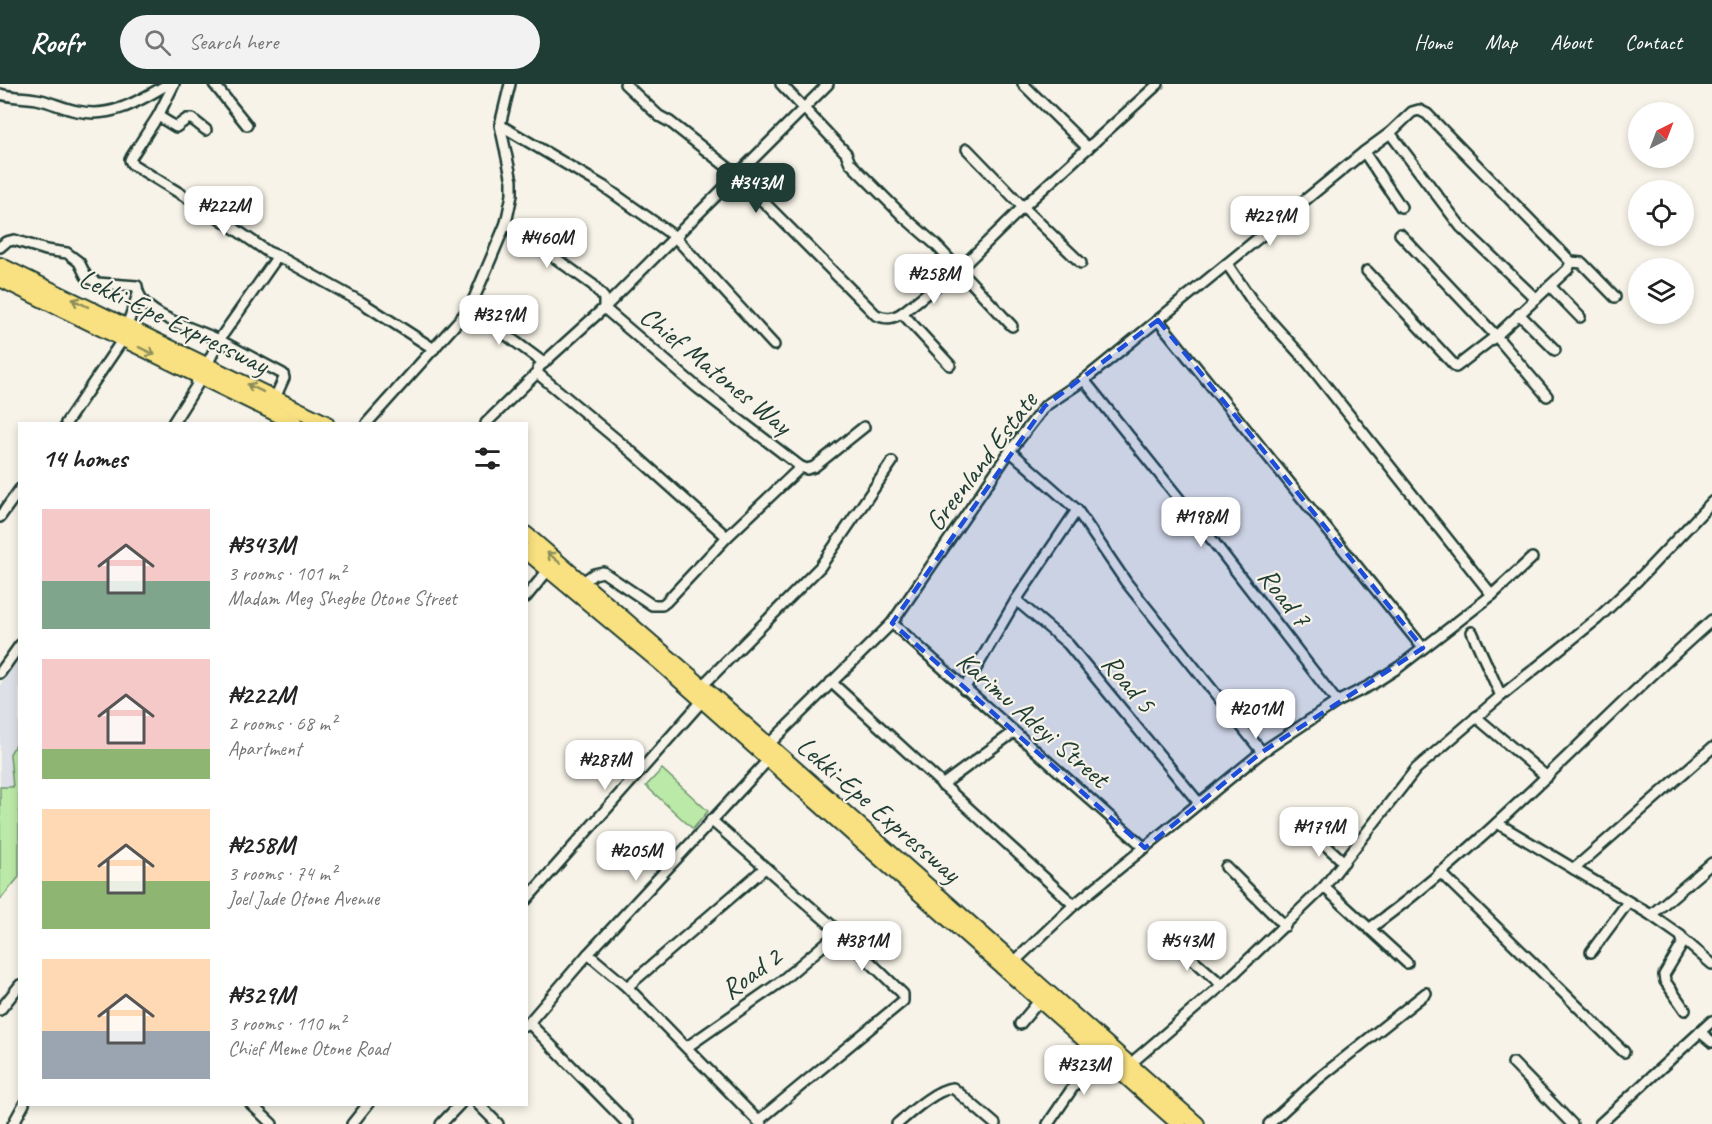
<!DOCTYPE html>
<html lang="en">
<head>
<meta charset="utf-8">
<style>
	body { margin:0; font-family:Caveat,sans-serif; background:#f2f2f2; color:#222; height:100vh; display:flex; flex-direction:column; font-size:22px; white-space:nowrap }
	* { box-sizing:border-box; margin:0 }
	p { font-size:20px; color:#767676 }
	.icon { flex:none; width:33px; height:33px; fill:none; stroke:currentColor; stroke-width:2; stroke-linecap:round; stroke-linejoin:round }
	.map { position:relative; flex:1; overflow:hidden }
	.details { position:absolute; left:18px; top:338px; width:510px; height:684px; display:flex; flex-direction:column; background:#fff; border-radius:0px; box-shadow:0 3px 9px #0003 }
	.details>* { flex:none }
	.needle { width:39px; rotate:42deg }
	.tools { position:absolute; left:1628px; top:18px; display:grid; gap:12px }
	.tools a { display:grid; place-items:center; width:66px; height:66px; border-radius:50%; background:#fff; box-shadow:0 3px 9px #0003; font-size:30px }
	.price { position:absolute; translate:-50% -51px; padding:0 14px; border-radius:12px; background:#fff; color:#222; font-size:20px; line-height:39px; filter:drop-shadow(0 2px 3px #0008) }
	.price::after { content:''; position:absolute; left:50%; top:36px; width:18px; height:14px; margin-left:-9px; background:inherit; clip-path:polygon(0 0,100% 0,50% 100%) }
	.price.on { background:#1f3d34; color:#fff }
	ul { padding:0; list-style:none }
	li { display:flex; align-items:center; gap:18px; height:150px; padding:0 24px }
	li span { display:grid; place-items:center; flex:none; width:168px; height:120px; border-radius:0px; color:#555 }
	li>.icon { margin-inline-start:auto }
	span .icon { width:72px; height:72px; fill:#fffc; stroke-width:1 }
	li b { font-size:26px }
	h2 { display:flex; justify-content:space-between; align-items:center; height:72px; padding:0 24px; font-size:26px }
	header { display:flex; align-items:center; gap:36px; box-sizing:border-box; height:84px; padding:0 30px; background:#1f3d34; color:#fff }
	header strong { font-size:28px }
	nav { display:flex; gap:33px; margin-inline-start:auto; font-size:21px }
	.search { width:420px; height:54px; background:#f2f2f2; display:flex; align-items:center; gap:15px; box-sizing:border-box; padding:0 21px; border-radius:33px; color:#767676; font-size:22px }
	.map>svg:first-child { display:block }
</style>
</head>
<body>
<header>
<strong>Roofr</strong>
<div class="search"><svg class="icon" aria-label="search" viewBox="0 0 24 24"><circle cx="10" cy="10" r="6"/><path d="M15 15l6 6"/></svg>Search here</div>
<nav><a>Home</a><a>Map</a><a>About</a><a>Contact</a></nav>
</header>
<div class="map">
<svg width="1712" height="1040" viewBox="0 0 1712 1040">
	<rect width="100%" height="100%" fill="#f7f3e8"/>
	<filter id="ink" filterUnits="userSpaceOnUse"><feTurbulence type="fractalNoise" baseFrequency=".0167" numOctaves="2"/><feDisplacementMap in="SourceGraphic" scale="12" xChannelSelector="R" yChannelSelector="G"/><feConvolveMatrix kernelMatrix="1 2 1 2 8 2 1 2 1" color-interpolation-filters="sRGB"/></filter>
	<g filter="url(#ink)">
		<polygon fill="#dde0e6" points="19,573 19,793 0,785 0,601"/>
		<g fill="#bbe9a7" stroke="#6d936e" stroke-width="1.5">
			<polygon points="19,654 19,793 0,816 0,703 13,703 10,670"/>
			<polygon points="662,685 708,727 693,745 646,702"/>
		</g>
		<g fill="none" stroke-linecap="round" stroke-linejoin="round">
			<defs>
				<g id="minor">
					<polyline points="214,0 247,41"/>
					<path d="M625 0 659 32 670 38 736 90 876 231C886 235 892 235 902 229L968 177 1023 123 1158 0"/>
					<polyline points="781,0 846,69 850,79 904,133 935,160 1012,242"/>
					<polyline points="1023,0 1088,64"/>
					<path d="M0 10C14 14 28 13 41 16 53 19 65 25 77 27 111 35 139 17 168 0"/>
					<polyline points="158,32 176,43 187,35 192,35 206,46"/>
					<polyline points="500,41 603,102 674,152 774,261"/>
					<polyline points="967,65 1023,123 1081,179"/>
					<polyline points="1364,68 1401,123"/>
					<polyline points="506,139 593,201 604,214 604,224 699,305 801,383"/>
					<polyline points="1400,150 1496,252 1547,312"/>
					<path d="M0 163 6 158 14 156 46 166 67 169 79 178 86 192 97 199 137 202C139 232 196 244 219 256L278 172 268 168 212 129 132 80 130 76 132 72 158 32 174 0"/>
					<polyline points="278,172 361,218 434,265"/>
					<polyline points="1571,178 1582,179 1615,213"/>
					<polyline points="1227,180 1253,218 1308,279 1492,511"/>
					<polyline points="1367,187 1456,283 1496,252 1568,185 1571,178 1427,30 1419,26 1412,28 1390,49"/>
					<polyline points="1550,202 1580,233"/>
					<polyline points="470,224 544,279"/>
					<polyline points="902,229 950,281"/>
					<polyline points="1519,230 1555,266"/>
					<polyline points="1158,236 1364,68 1390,49 1461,143 1536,215"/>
					<polyline points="127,242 138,210"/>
					<polyline points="207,281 219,256 283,290 284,294 275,314"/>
					<polyline points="537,289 634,370 727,453"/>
					<polyline points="1084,296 1209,452 1337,618"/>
					<polyline points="66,339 123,255"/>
					<polyline points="173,339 197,301 196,291"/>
					<polyline points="367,339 470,224 506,139 512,111 512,97 500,41 510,0"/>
					<polyline points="486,339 537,289 539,283 604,224 828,0"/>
					<polyline points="1010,367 1077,426 1126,498 1262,668"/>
					<polyline points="0,433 20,405"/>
					<polyline points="583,498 594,490 603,488 652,521 662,521 666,518 727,453 801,383 807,385 814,383 864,343"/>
					<polyline points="526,513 549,485"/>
					<polyline points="1016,516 1068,560 1199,719"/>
					<polyline points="892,539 1145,764"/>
					<polyline points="1472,548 1501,612"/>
					<polyline points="0,589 20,561"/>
					<polyline points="831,598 1074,821"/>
					<polyline points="702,602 820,483 892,378"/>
					<polyline points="964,605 1016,516 1077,426"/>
					<polyline points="1476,633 1547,693"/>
					<polyline points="768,661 892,539 1010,367 1045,322 1084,296 1158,236 1423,564"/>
					<polyline points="942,701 1014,648"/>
					<polyline points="711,736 839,848 903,910 903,917 758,1037"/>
					<polyline points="1497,739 1651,831 1681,852 1683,859 1664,891 1665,897 1685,926"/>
					<polyline points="1312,749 1344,778"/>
					<polyline points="1226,783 1285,842"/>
					<polyline points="1574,785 1712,664"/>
					<polyline points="1440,788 1624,968"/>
					<polyline points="1324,803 1407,879"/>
					<polyline points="526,816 703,616"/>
					<polyline points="1651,831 1712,779"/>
					<path d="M1369 845C1494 755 1596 638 1712 536"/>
					<polyline points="1170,855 1222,901"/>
					<polyline points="1684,856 1712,880"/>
					<polyline points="1591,868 1628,818"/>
					<polyline points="588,870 627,903 761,1040"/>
					<polyline points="1014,878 1074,821 1262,668 1337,618 1371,601 1399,583 1492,511 1532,474"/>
					<polyline points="627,903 765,784"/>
					<polyline points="0,926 20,901"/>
					<polyline points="529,939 628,1040"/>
					<polyline points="1020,940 1040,916"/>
					<polyline points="526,942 588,870 769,675"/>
					<polyline points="1700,948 1712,958"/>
					<polyline points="687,963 779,899 839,848"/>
					<polyline points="1513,979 1572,1040"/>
					<polyline points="1129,981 1222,901 1324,803 1416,685 1501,612 1597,535 1637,497 1712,418"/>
					<polyline points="251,1020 272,1040"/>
					<polyline points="478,1020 498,1040"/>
					<polyline points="13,1040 24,1020"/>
					<polyline points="352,1040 368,1020"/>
					<polyline points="441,1040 460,1020"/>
					<path d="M897 1040C910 1029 936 1005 953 1004L995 1040"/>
					<polyline points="1048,1040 1097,968"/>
					<polyline points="1269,1040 1318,995 1426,909"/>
					<polyline points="1600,1040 1712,937"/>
				</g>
				<g id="highway">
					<polyline points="0,181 326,339"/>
					<polyline points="0,195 295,339"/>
					<polyline points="526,450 702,602 1197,1040"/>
					<polyline points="526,467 658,577 1179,1040"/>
				</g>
			</defs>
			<use href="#minor" stroke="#1f3d34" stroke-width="14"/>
			<use href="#highway" stroke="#1f3d34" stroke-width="18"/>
			<use href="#minor" stroke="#f7f3e8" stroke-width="9"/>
			<use href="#highway" stroke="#f9e181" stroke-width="14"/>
		</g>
		<defs><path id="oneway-shaft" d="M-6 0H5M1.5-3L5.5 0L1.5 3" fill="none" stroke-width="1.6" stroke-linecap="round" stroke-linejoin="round" transform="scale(1.5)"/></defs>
		<g stroke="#8c8f5a">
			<use href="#oneway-shaft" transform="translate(80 219) rotate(-154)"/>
			<use href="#oneway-shaft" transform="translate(147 267) rotate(26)"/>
			<use href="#oneway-shaft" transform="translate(255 304) rotate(-154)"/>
			<use href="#oneway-shaft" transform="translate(554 474) rotate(-140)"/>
		</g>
	</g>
	<path fill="#1d4ed8" fill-opacity="0.2" stroke="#1d4ed8" stroke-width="4.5" stroke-dasharray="12 8" stroke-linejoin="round" d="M1158 236 1423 564 1262 668 1145 764 892 539 1045 322Z"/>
	<g text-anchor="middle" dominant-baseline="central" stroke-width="4.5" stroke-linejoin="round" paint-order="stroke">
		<g font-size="28" fill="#1f3d34" stroke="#f7f3e8">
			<text transform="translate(174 237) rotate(26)">Lekki-Epe Expressway</text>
			<text transform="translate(716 286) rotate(39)">Chief Matones Way</text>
			<text transform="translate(981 377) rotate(-53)">Greenland Estate</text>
			<text transform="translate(1285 513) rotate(52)">Road 7</text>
			<text transform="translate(1129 599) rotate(50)">Road 5</text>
			<text transform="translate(1033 635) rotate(41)">Karimu Adeyi Street</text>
			<text transform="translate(879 725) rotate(41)">Lekki-Epe Expressway</text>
			<text transform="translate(751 889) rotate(-36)">Road 2</text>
		</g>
	</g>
</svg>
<div class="tools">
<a><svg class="needle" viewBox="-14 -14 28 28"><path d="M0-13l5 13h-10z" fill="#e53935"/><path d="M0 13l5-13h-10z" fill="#767676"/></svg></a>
<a><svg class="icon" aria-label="locate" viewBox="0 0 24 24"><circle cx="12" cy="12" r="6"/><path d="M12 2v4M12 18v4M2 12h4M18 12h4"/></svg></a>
<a><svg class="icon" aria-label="layers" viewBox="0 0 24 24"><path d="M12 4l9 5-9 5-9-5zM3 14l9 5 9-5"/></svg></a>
</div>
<b class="price on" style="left:756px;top:130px">₦343M</b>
<b class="price" style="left:224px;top:153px">₦222M</b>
<b class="price" style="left:1270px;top:163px">₦229M</b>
<b class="price" style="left:547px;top:185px">₦460M</b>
<b class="price" style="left:934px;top:221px">₦258M</b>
<b class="price" style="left:499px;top:262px">₦329M</b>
<b class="price" style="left:1201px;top:464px">₦198M</b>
<b class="price" style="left:1256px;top:656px">₦201M</b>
<b class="price" style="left:605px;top:707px">₦287M</b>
<b class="price" style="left:1319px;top:774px">₦179M</b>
<b class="price" style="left:636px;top:798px">₦205M</b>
<b class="price" style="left:862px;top:888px">₦381M</b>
<b class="price" style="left:1187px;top:888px">₦543M</b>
<b class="price" style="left:1084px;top:1012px">₦323M</b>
<section class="details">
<h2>14 homes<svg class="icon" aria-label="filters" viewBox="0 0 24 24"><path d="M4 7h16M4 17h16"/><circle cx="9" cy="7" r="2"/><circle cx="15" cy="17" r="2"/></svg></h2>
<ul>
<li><span style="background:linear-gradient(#f6c9c9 60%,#7fa58c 0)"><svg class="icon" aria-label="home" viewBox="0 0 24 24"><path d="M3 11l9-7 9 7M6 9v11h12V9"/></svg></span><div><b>₦343M</b><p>3 rooms · 101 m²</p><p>Madam Meg Shegbe Otone Street</p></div></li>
<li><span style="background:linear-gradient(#f6c9c9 75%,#8fb573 0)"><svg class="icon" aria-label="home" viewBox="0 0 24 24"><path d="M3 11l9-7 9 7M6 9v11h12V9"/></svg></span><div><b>₦222M</b><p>2 rooms · 68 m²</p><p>Apartment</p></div></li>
<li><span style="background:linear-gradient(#ffd9b3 60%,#8fb573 0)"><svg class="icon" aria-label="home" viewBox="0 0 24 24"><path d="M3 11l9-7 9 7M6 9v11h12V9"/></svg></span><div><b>₦258M</b><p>3 rooms · 74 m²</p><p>Joel Jade Otone Avenue</p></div></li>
<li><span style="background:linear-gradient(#ffd9b3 60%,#9aa5b1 0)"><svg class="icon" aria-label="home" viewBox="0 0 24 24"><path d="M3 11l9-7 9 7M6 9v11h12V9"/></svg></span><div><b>₦329M</b><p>3 rooms · 110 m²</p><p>Chief Meme Otone Road</p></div></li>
</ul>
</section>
</div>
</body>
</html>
